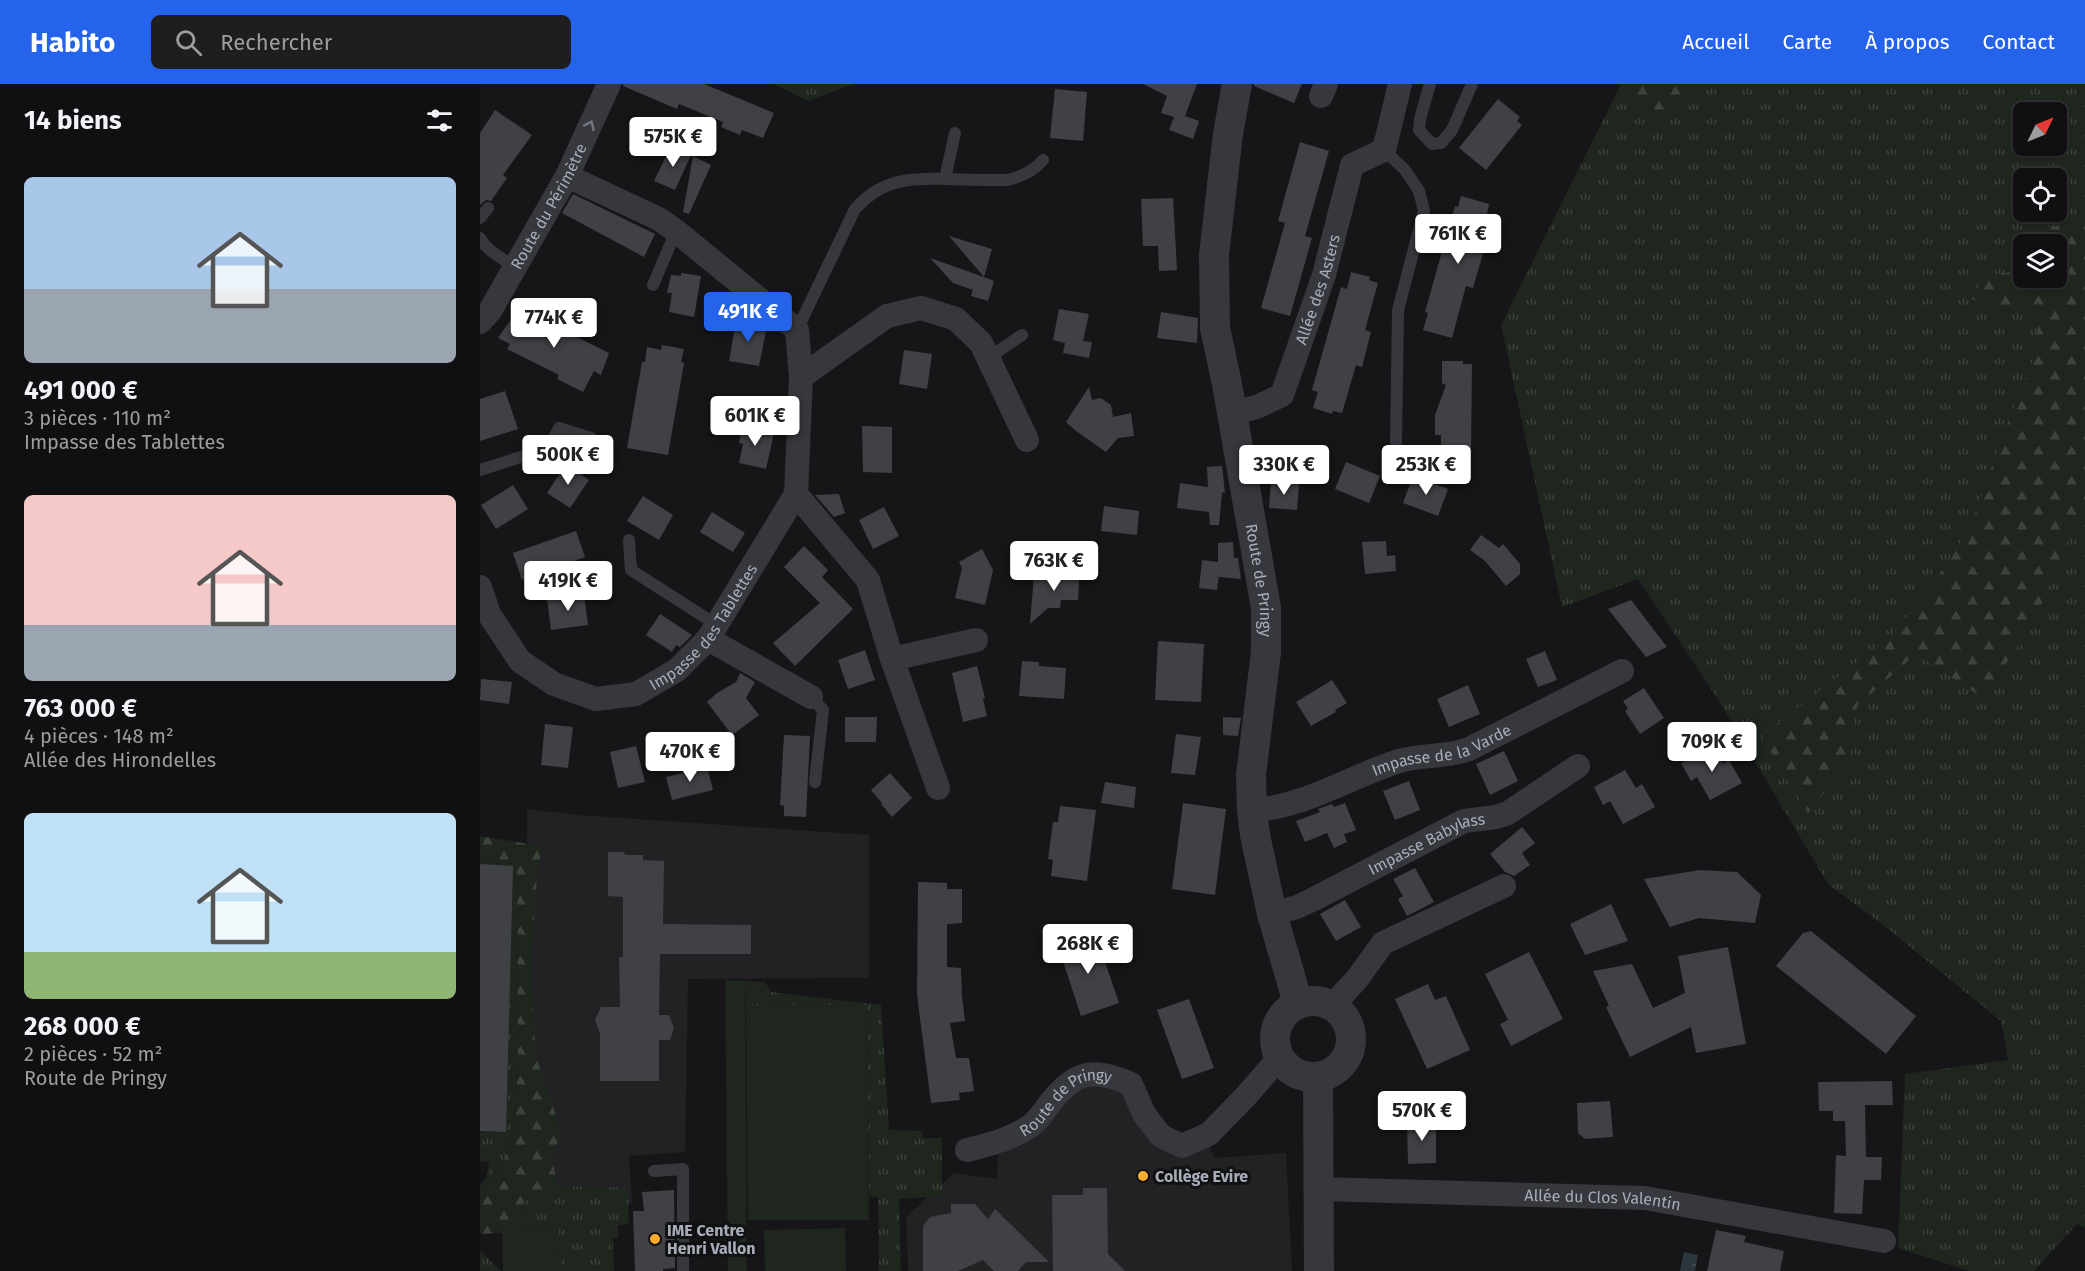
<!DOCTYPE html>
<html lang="fr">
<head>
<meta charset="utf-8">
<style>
	body { margin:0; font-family:"Fira Sans",sans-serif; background:#1e1e20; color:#f1f3f6; height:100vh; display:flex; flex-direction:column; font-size:22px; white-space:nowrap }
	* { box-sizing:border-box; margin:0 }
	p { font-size:20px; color:#9c9d9f }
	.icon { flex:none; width:33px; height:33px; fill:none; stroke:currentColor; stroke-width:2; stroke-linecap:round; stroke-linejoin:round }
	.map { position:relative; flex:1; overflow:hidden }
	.drawer { display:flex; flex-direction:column; background:#101012; width:480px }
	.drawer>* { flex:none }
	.needle { width:39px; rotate:47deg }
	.controls { position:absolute; left:1533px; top:18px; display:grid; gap:12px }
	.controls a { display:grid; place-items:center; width:54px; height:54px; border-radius:9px; background:#101012; box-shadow:0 2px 4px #0004,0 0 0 2px #303032; font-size:30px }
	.price { position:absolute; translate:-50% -51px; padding:0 14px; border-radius:6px; background:#fff; color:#222; font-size:20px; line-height:39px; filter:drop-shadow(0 2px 3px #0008) }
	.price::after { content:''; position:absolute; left:50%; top:36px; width:18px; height:14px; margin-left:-9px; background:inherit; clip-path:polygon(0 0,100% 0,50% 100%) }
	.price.selected { background:#2563eb; color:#fff }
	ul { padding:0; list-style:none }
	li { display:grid; align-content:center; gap:12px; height:318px; padding:0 24px }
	li span { display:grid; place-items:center; height:186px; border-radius:9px; color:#555 }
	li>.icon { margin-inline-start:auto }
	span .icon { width:108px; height:108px; fill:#fffc; stroke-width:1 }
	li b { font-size:26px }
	h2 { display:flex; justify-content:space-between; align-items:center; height:72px; padding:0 24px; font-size:26px }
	header { display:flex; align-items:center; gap:36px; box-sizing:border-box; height:84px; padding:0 30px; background:#2563eb; color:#fff }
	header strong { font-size:28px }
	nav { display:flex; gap:33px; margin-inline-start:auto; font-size:21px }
	.search { width:420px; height:54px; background:#1e1e20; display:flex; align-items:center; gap:15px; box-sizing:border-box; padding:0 21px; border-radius:9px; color:#9c9d9f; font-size:22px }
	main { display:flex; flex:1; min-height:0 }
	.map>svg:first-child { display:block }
</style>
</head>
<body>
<header>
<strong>Habito</strong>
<div class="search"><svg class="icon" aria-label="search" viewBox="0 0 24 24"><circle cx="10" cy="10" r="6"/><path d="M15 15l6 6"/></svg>Rechercher</div>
<nav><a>Accueil</a><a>Carte</a><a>À propos</a><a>Contact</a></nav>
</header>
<main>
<section class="drawer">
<h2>14 biens<svg class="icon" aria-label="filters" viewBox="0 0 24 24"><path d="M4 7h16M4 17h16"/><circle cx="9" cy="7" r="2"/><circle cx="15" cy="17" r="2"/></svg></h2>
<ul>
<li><span style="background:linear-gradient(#a9c7e8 60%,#9aa5b1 0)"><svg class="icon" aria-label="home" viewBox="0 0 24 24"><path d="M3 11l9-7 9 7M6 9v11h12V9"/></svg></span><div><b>491 000 €</b><p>3 pièces · 110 m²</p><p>Impasse des Tablettes</p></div></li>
<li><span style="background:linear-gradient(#f6c9c9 70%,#9aa5b1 0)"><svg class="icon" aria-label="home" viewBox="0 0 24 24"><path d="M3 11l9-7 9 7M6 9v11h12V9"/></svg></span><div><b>763 000 €</b><p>4 pièces · 148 m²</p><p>Allée des Hirondelles</p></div></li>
<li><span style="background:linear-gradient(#bfe0f5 75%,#8fb573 0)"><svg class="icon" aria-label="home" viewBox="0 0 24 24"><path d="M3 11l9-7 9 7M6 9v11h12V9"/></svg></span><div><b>268 000 €</b><p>2 pièces · 52 m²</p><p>Route de Pringy</p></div></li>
</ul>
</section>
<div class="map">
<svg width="1605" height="1187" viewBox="0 0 1605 1187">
	<defs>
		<pattern id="grass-tufts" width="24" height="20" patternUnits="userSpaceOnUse" patternTransform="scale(1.5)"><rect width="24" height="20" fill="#1e261e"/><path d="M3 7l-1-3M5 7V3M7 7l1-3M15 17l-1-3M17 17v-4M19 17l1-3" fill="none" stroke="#3c433d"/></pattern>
		<pattern id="forest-firs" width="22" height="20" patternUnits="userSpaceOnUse" patternTransform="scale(1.5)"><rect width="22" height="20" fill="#1e261e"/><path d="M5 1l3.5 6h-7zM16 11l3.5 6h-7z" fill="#3c433d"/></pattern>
		<pattern id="water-ripples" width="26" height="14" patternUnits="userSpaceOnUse" patternTransform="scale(1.5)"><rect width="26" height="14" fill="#2b363c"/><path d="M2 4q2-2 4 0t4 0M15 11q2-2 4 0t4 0" fill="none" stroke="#475056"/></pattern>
	</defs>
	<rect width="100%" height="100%" fill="#161618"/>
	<g fill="#222225">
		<polygon points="47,725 99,731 389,751 389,894 208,895 205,1068 149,1072 152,1119 45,1123"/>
		<polygon points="623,999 643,1008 657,1035 729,1059 734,1074 806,1069 812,1187 428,1187 426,1133 474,1089 517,1095 518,1071 549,1056 589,1008"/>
	</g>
	<g fill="url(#grass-tufts)" fill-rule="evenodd">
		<polygon points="294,0 373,0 328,17"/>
		<path d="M1141 0H1605V1144L1597 1140 1554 1187H1489L1418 1164 1425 990 1528 976 1521 937 1402 840 1348 800 1237 614 1158 495 1082 523 1021 241ZM1544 28H1576V62H1544ZM1544 94H1576V128H1544ZM1544 160H1576V194H1544Z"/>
		<polygon points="0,773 37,778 38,974 35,1040 22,1083 7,1103 0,1108 0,1102 7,1093 9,1078 0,1077 0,1049 2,1047 21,1048"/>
		<polygon points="265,897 285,898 291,908 401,921 409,1046 442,1047 443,1054 462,1054 462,1112 419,1115 421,1187 399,1187 398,1113 389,1112 387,921 266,922"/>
		<polygon points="74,1102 148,1104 149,1140 138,1141 138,1154 133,1154 134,1187 80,1187 78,1140 37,1141 43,1129 44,1113 72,1109"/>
		<polygon points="0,1167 21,1187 0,1187"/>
	</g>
	<g fill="url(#forest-firs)">
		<polygon points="1143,0 1207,0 1205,14 1171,35 1138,11"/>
		<polygon points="1605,138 1605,417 1555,536 1503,614 1436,570 1377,622 1369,677 1328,729 1281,652 1411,552 1445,512 1490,444 1524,348 1555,271 1560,219 1520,229 1492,215 1505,192 1532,188 1543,176 1544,194 1576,194 1576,160 1553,160 1558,143 1597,141"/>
		<polygon points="0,752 62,762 56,803 51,886 56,973 77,1034 79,1056 72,1073 76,1095 72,1109 59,1115 44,1113 43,1129 37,1141 22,1141 22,1149 0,1150 0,1108 7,1103 22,1083 35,1040 38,974 37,778 0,773"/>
	</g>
	<g fill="#1e261e">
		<polygon points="245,896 265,897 267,1187 248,1187"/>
		<polygon points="387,921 389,1136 268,1136 266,922"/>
		<polygon points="79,1140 80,1187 23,1187 22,1141"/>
		<polygon points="365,1144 366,1187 285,1187 284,1146"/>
	</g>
	<polygon fill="url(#water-ripples)" points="1204,1168 1218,1171 1215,1187 1200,1187"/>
	<g fill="#404145">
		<polygon points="143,0 224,0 294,29 283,54 262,46 260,51 241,43 243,38 199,20 197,25 143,2"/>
		<polygon points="663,0 717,0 705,32 719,37 713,55 689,46 694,33 681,29 687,12"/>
		<polygon points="774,0 822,0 814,19 774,2"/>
		<polygon points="575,5 607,8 603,57 570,54"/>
		<polygon points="1018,15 1040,33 1037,37 1042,41 1006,86 979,64"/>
		<polygon points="15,26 52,51 23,91 27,94 11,117 6,116 0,121 0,49"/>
		<polygon points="820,58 849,67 825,152 832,154 810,232 781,224 805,139 798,137"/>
		<polygon points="191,62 211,71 195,106 174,97"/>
		<polygon points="213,72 231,81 209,130 203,128"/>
		<polygon points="93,110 175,150 164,173 82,129"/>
		<polygon points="981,112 1009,120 1007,130 1014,132 993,204 986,202 972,254 943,246 948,229 945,228 970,139 975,122 978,123"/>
		<polygon points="693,114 697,186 679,187 678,162 663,162 661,115"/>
		<polygon points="469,152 512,165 504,193 514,197 508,217 491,212 493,206 473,199 450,174 504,193"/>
		<polygon points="871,188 890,193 889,196 898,199 885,246 891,248 882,283 876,281 862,329 853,327 852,330 833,324 838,308 832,306 861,203 867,205"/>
		<polygon points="201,189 221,192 214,233 189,228 192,209 187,209 191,191 201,192"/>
		<polygon points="39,224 129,269 121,291 114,287 103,308 77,295 79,291 27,265 30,260 18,254"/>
		<polygon points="579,225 609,230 603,257 612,258 609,274 583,269 585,259 573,256"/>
		<polygon points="681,228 718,234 717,259 677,254"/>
		<polygon points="256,237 287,242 279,282 249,277"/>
		<polygon points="182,261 204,265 201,278 204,279 188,371 147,364 162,278 165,278 167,263 181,266"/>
		<polygon points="424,266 452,270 447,305 419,300"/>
		<polygon points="962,277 983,277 983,280 992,280 991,366 981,366 981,369 961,369 961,351 955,351 955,331 966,301 962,299"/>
		<polygon points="609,303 612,316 621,314 631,321 633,333 651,329 654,352 638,354 626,368 596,347 586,338"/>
		<polygon points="25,307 38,345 0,357 0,315"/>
		<polygon points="262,342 294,349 286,385 259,379 263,360 259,359"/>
		<polygon points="382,342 412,343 412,389 383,388"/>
		<polygon points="866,378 900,392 889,419 855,405"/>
		<polygon points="86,380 109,396 90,424 67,409"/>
		<polygon points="742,382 745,409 742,408 739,441 730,441 729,428 697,424 700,399 728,403 727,383"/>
		<polygon points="933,392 968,405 958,432 923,419"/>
		<polygon points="791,397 819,400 817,426 789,424"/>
		<polygon points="33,401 48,425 16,445 1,421"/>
		<polygon points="359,410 365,429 354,433 335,411"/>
		<polygon points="163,412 193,431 179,456 147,437"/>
		<polygon points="624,422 659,427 657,451 621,447"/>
		<polygon points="404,423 419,452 393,465 379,436"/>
		<polygon points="232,428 265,449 253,468 220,448"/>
		<polygon points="96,447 105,473 42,496 33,469"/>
		<polygon points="1001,451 1019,464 1023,460 1040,480 1040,490 1026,502 1005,477 990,466"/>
		<polygon points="906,457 907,472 915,471 916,487 885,490 882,458"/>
		<polygon points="753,458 754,474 758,474 761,495 739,493 739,490 737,506 719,504 722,476 738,478 738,459"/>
		<polygon points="324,462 348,486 342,493 373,525 315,582 293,559 340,519 304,483"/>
		<polygon points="502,465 513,486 505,521 475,514 482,484 479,478"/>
		<polygon points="600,479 598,516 581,516 580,524 568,524 550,540 554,491 583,493"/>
		<polygon points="104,510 108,541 71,546 67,515"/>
		<polygon points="1151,516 1187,563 1166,573 1128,525"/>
		<polygon points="180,530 212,551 200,563 196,561 192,568 166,551"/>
		<polygon points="678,557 724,560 721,618 675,616"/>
		<polygon points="385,566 395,596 368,605 358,576"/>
		<polygon points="1065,567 1077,596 1058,603 1046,575"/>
		<polygon points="542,577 559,578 559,582 586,584 584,615 539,612"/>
		<polygon points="497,582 505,614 503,615 507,632 483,638 472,589"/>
		<polygon points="260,589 275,598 266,614 279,631 252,651 227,618 237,609 256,598"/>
		<polygon points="1,595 32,598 29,620 0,616"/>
		<polygon points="852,596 867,619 855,626 856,628 831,642 816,618"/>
		<polygon points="988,601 1000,630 969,643 957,615"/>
		<polygon points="1164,604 1184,634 1160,650 1145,627 1148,625 1143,617"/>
		<polygon points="365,633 397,633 396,658 365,658"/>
		<polygon points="743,633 761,634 758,652 743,651"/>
		<polygon points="65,640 93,643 88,684 61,681"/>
		<polygon points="696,650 721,653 715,691 691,689"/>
		<polygon points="304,651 330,652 326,733 304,732 304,722 300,721"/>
		<polygon points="156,662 165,698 138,704 130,668"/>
		<polygon points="1233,662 1243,680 1249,676 1262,699 1230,716 1217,693 1211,697 1201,679"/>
		<polygon points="1024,667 1038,697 1010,711 996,680"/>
		<polygon points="227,683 233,706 192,716 186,693"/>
		<polygon points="1145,686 1156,704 1162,700 1175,723 1143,740 1130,717 1123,721 1114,703"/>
		<polygon points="410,689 432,714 412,733 401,720 402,719 391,706"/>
		<polygon points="929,697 940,726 915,736 903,707"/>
		<polygon points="625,698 656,703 654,724 621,719"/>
		<polygon points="703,719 746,725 735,811 692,805"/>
		<polygon points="865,719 876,746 864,750 867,758 854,764 847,749 825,758 816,737 840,728 838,725 852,720 854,723"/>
		<polygon points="580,722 616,726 607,797 571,792 573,776 568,775 573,738 578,738"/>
		<polygon points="1042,743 1055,759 1042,769 1050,781 1034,792 1025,788 1010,770"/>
		<polygon points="128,768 144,768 145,771 163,771 163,776 184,777 183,840 271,841 271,870 180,870 179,931 189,931 194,944 190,956 179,956 179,997 120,997 120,950 115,936 121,923 140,923 139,873 143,873 143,813 128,812"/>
		<polygon points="0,780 33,782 26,1048 0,1047"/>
		<polygon points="935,784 954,818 927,832 918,815 923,812 913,795"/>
		<polygon points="1220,786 1257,788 1281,811 1275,839 1219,834 1190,843 1164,795"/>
		<polygon points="438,798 467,799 467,805 482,805 482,839 467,840 467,883 481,884 482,912 485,937 470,939 476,974 489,974 494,1007 479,1009 480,1016 451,1019 437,911"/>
		<polygon points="865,816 881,843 856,857 840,830"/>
		<polygon points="1131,820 1148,857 1105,871 1090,840"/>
		<polygon points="1331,847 1436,932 1406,970 1296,882 1323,849"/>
		<polygon points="615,849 639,919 601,932 578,862"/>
		<polygon points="1248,863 1266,960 1216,969 1211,943 1150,973 1126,923 1129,922 1113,887 1152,880 1173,924 1205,909 1198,872"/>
		<polygon points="1049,868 1083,935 1031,962 1020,940 1028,936 1005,890"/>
		<polygon points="948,900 955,916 966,912 990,966 947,985 915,915"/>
		<polygon points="709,915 734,984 702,995 677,926"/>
		<polygon points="1412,997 1413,1021 1385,1021 1386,1073 1402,1073 1401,1096 1384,1096 1382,1130 1354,1129 1356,1071 1366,1072 1365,1037 1353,1037 1353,1027 1339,1027 1338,998"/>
		<polygon points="1130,1017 1133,1053 1105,1055 1098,1049 1097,1019"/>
		<polygon points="956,1036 956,1079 928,1080 927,1037"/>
		<polygon points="603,1104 627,1104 628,1170 645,1187 573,1187 572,1111 603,1111"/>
		<polygon points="194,1106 195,1184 183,1185 183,1187 155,1187 153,1127 164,1127 162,1108"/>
		<polygon points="471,1120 495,1120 508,1135 515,1125 569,1178 546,1178 538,1187 514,1187 503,1176 478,1187 443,1187 443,1142 450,1133 471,1129"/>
		<polygon points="1236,1146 1266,1152 1264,1158 1304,1167 1300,1187 1227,1187"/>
	</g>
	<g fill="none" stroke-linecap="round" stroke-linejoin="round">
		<g stroke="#37383d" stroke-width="12">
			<polyline points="950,0 940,35 939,46 952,60 961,59 972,46 992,0"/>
			<polyline points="904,66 925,86 939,107 944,127 918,226 916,359"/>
			<polyline points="465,95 475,49"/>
			<polyline points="0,134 8,124"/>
			<path d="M0 154C7 167 23 175 35 183"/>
			<polyline points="173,201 196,147"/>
			<path d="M317 246 375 125C402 95 429 94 467 95 487 96 507 96 527 96 541 93 553 88 563 76"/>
			<polyline points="508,274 542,251"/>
			<polyline points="0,386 69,364 79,344 111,354"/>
			<polyline points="149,456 151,486 237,541"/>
			<polyline points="331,613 343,626 335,698"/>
			<polyline points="174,1087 203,1085 203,1187"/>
		</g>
		<g stroke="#37383d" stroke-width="24">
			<polyline points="841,12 846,0"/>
			<path id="s1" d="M0 238 10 227 87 92 129 0"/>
			<polyline points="321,293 407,232 441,224 476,235 501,259 547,356"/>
			<path id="s2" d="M752 329 777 323 802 311 844 191 872 81 904 66 920 0"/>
			<polyline points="316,410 388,496 412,575 458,704"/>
			<path id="s3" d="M0 503 9 530 40 577 74 600 116 615 156 610 197 586 228 555 316 410 321 293 317 246 196 147 179 135 87 92"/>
			<polyline points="228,555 331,613"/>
			<polyline points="412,575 496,556"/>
			<path id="s4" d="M772 726C825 723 867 694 916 678 940 670 965 674 989 665L1142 587"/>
			<path id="s5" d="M792 830 817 823 832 816 984 737 1016 733 1028 729 1098 682"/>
			<polyline points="852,922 877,895 903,859 1024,802"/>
			<path id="s6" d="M487 1066C511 1060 532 1055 552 1041 559 1035 565 1026 570 1019 596 986 613 984 651 1000L664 1030 681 1052 702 1062 729 1050 766 1012 799 974"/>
			<path id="s7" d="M838 1105 1165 1114 1404 1157"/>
		</g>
		<g stroke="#37383d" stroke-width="30">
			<path id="s8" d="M757 0 748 50 734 171 735 244 747 300 786 524V568L771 691 772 726 775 751 792 830 818 919"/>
			<circle cx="833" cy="955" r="38"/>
			<polyline points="838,993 839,1187"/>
		</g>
	</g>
	<defs><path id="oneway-chevron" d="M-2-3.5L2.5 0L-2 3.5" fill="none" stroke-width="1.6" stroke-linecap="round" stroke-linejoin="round" transform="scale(1.5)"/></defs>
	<use stroke="#757881" href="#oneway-chevron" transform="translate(110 41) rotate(-65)"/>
	<g fill="#f9ac2d" stroke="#111113" stroke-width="2">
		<circle cx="663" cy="1092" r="6"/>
		<circle cx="175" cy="1155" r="6"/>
	</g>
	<g text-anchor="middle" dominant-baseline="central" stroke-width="6" stroke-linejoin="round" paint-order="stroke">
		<g font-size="16" fill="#a7adb8" stroke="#111113">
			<text stroke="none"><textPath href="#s1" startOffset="135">Route du Périmètre</textPath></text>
			<text stroke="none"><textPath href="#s2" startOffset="165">Allée des Asters</textPath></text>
			<text stroke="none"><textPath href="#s8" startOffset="502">Route de Pringy</textPath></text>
			<text stroke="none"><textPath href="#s3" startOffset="308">Impasse des Tablettes</textPath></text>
			<text stroke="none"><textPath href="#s4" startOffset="200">Impasse de la Varde</textPath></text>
			<text stroke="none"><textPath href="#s5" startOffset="171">Impasse Babylass</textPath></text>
			<text stroke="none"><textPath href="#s6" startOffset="114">Route de Pringy</textPath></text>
			<text stroke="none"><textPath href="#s7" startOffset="285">Allée du Clos Valentin</textPath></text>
		</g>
		<g font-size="16" font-weight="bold" fill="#a7adb8" stroke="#111113" text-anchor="start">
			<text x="675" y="1092">Collège Evire</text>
			<text x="187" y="1146">IME Centre<tspan x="187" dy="18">Henri Vallon</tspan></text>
		</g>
	</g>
</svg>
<div class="controls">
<a><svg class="needle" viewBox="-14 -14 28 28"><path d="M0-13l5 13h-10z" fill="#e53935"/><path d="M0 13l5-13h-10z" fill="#9c9d9f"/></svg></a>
<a><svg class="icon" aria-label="locate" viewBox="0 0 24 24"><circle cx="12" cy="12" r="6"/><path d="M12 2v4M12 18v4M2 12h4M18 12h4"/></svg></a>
<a><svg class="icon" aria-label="layers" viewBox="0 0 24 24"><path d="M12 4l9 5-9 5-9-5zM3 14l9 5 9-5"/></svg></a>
</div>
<b class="price" style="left:193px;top:84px">575K €</b>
<b class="price" style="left:978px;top:181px">761K €</b>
<b class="price selected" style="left:268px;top:259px">491K €</b>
<b class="price" style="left:74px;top:265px">774K €</b>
<b class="price" style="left:275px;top:363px">601K €</b>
<b class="price" style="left:88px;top:402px">500K €</b>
<b class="price" style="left:804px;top:412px">330K €</b>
<b class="price" style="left:946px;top:412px">253K €</b>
<b class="price" style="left:574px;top:508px">763K €</b>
<b class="price" style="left:88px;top:528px">419K €</b>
<b class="price" style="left:1232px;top:689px">709K €</b>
<b class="price" style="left:210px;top:699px">470K €</b>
<b class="price" style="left:608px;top:891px">268K €</b>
<b class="price" style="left:942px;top:1058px">570K €</b>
</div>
</main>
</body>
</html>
